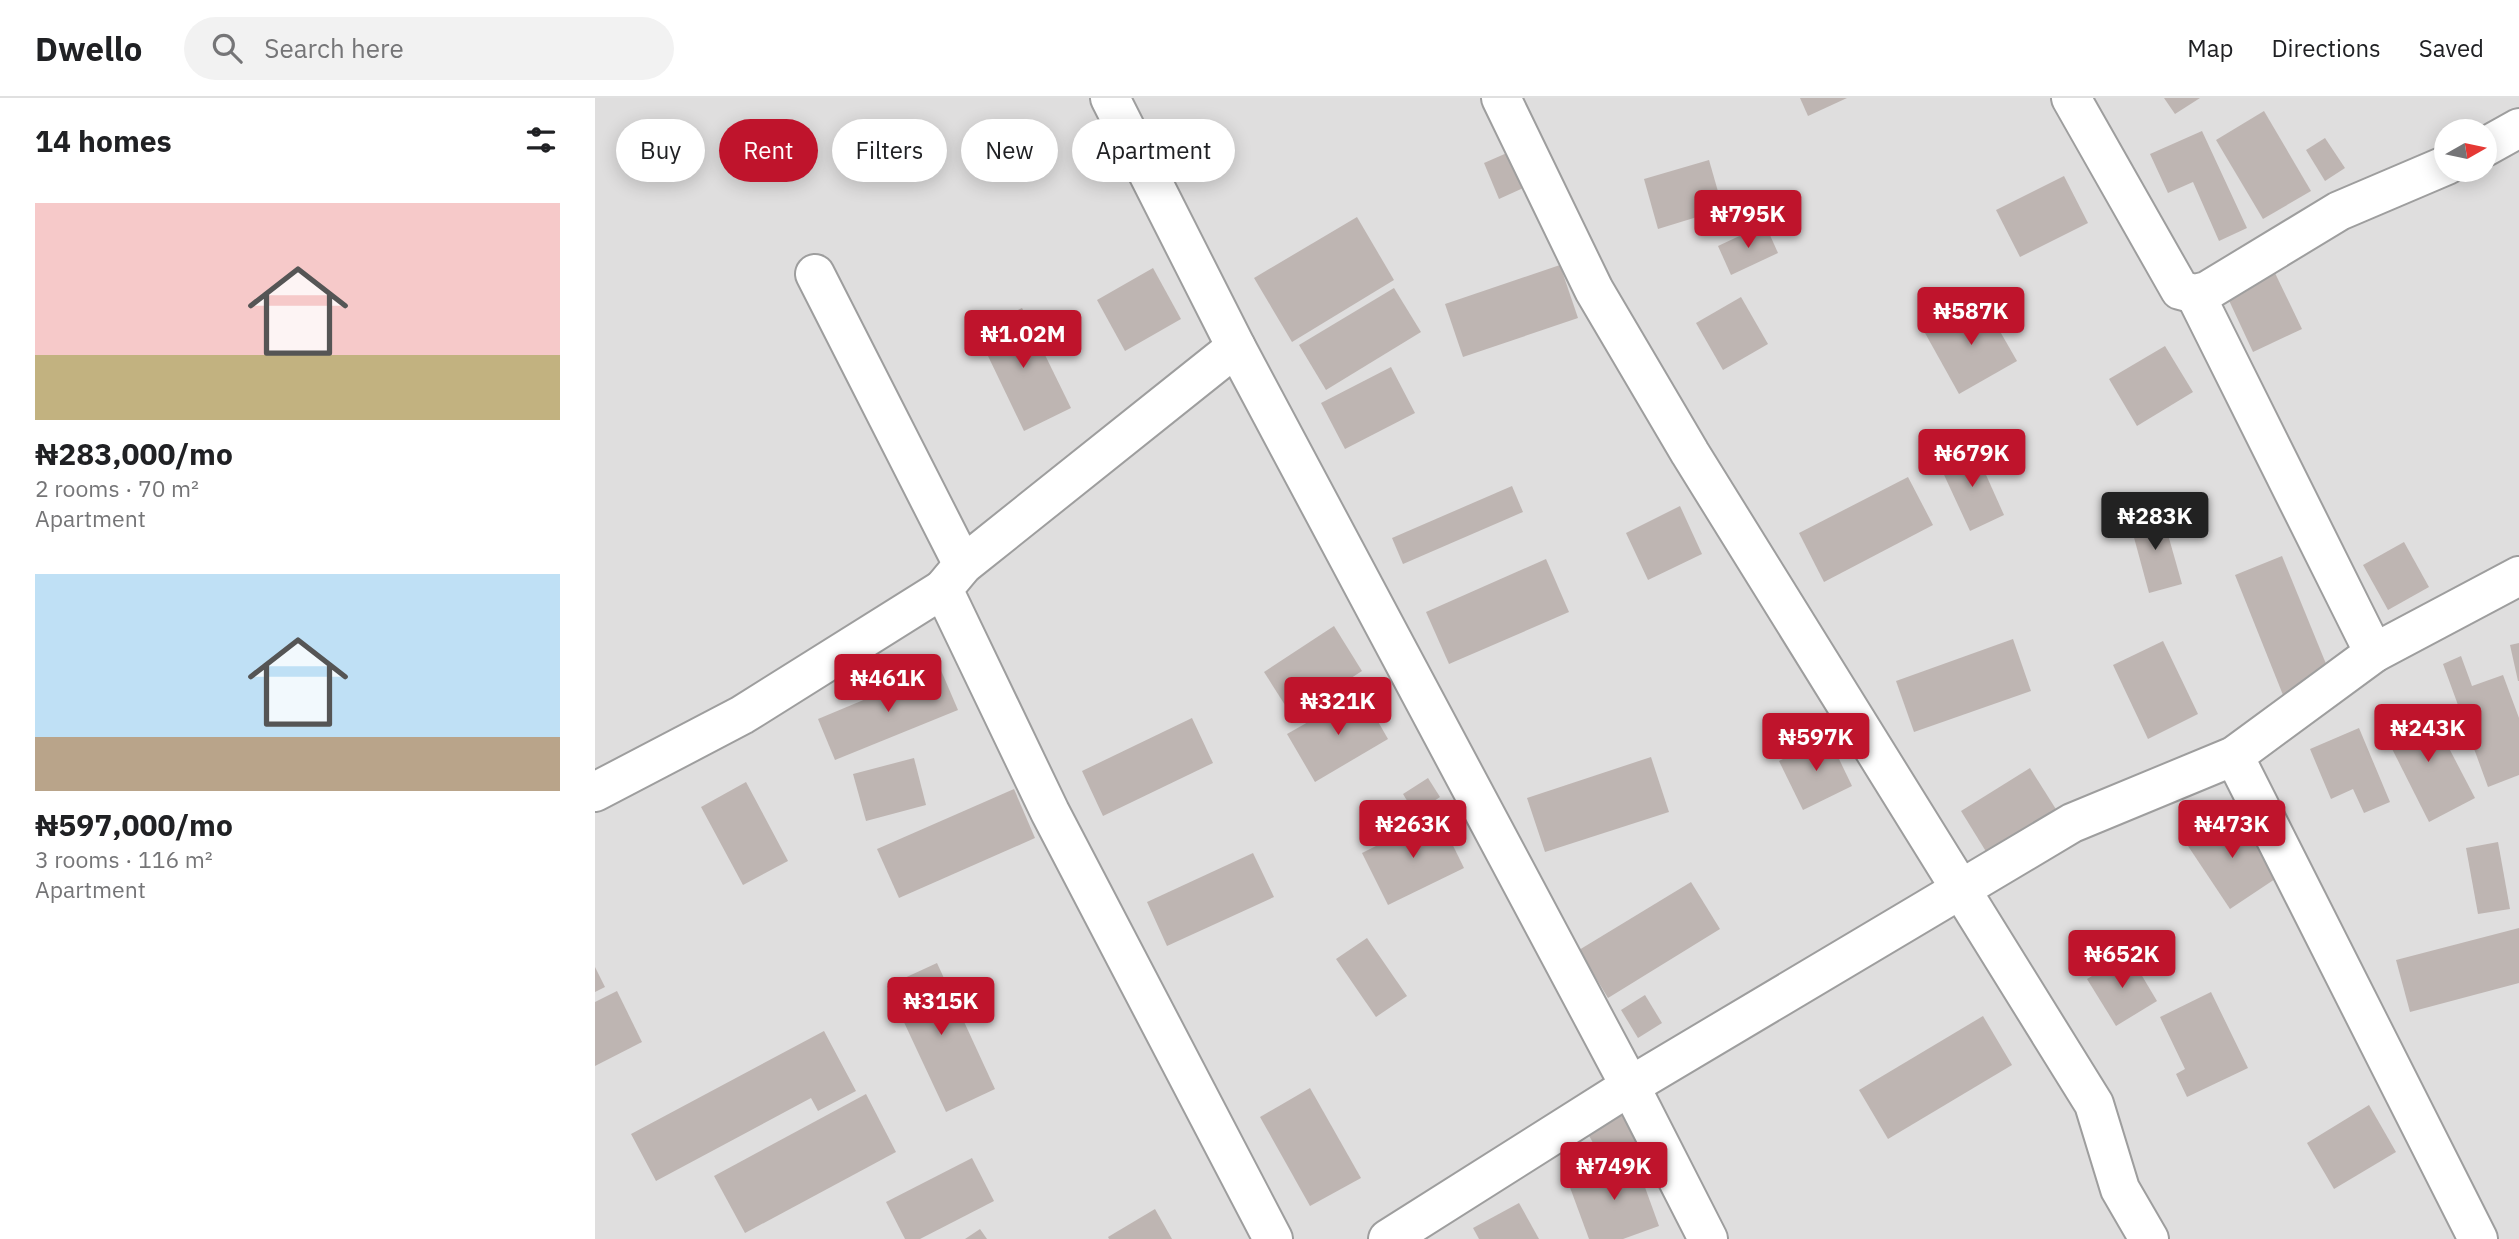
<!DOCTYPE html>
<html lang="en">
<head>
<meta charset="utf-8">
<style>
	body { margin:0; font-family:"IBM Plex Sans",sans-serif; background:#f2f2f2; color:#202124; height:100vh; display:flex; flex-direction:column; font-size:26px; white-space:nowrap }
	* { box-sizing:border-box; margin:0 }
	p { font-size:23px; color:#757577 }
	.icon { flex:none; width:38px; height:38px; fill:none; stroke:currentColor; stroke-width:2; stroke-linecap:round; stroke-linejoin:round }
	.map { position:relative; flex:1; overflow:hidden }
	.details { display:flex; flex-direction:column; background:#fff; width:595px }
	.details>* { flex:none }
	.banner { position:absolute; left:21px; top:21px; width:665px; height:63px; display:flex; gap:14px }
	.needle { width:46px; rotate:81deg }
	.tools { position:absolute; left:1839px; top:21px; display:grid; gap:14px }
	.tools a { display:grid; place-items:center; width:63px; height:63px; border-radius:50%; background:#fff; box-shadow:0 4px 18px #0003; font-size:35px }
	.price { position:absolute; translate:-50% -60px; padding:0 16px; border-radius:7px; background:#bf142c; color:#fff; font-size:23px; line-height:46px; filter:drop-shadow(0 2px 4px #0008) }
	.price::after { content:''; position:absolute; left:50%; top:42px; width:21px; height:16px; margin-left:-10px; background:inherit; clip-path:polygon(0 0,100% 0,50% 100%) }
	.price.active { background:#222; color:#fff }
	ul { padding:0; list-style:none }
	li { display:grid; align-content:center; gap:14px; height:371px; padding:0 35px }
	li span { display:grid; place-items:center; height:217px; border-radius:0px; color:#555 }
	li>.icon { margin-inline-start:auto }
	span .icon { width:126px; height:126px; fill:#fffc; stroke-width:1 }
	li b { font-size:30px }
	h2 { display:flex; justify-content:space-between; align-items:center; height:84px; padding:0 35px; font-size:30px }
	.chip { padding:0 24px; border-radius:32px; background:#fff; box-shadow:0 4px 18px #0003; font-size:24px; line-height:63px }
	.chip.active { background:#bf142c; color:#fff }
	header { display:flex; align-items:center; gap:42px; box-sizing:border-box; height:98px; padding:0 35px; background:#fff; border-bottom:2px solid #e0e0e0 }
	header strong { font-size:33px }
	nav { display:flex; gap:38px; margin-inline-start:auto; font-size:24px }
	.search { width:490px; height:63px; background:#f2f2f2; display:flex; align-items:center; gap:18px; box-sizing:border-box; padding:0 24px; border-radius:38px; color:#757577; font-size:26px }
	main { display:flex; flex:1; min-height:0 }
	.map>svg:first-child { display:block }
</style>
</head>
<body>
<header>
<strong>Dwello</strong>
<div class="search"><svg class="icon" aria-label="search" viewBox="0 0 24 24"><circle cx="10" cy="10" r="6"/><path d="M15 15l6 6"/></svg>Search here</div>
<nav><a>Map</a><a>Directions</a><a>Saved</a></nav>
</header>
<main>
<section class="details">
<h2>14 homes<svg class="icon" aria-label="filters" viewBox="0 0 24 24"><path d="M4 7h16M4 17h16"/><circle cx="9" cy="7" r="2"/><circle cx="15" cy="17" r="2"/></svg></h2>
<ul>
<li><span style="background:linear-gradient(#f6c9c9 70%,#c2b280 0)"><svg class="icon" aria-label="home" viewBox="0 0 24 24"><path d="M3 11l9-7 9 7M6 9v11h12V9"/></svg></span><div><b>₦283,000/mo</b><p>2 rooms · 70 m²</p><p>Apartment</p></div></li>
<li><span style="background:linear-gradient(#bfe0f5 75%,#b9a48a 0)"><svg class="icon" aria-label="home" viewBox="0 0 24 24"><path d="M3 11l9-7 9 7M6 9v11h12V9"/></svg></span><div><b>₦597,000/mo</b><p>3 rooms · 116 m²</p><p>Apartment</p></div></li>
</ul>
</section>
<div class="map">
<svg width="1924" height="1141" viewBox="0 0 1924 1141">
	<rect width="100%" height="100%" fill="#f0ede9"/>
	<path fill="#dfdede" fill-rule="evenodd" d="M0 0H1924V1141H0ZM1852 33H1890V72H1852Z"/>
	<g fill="#beb5b2">
		<polygon points="1205,0 1252,0 1213,18"/>
		<polygon points="1569,0 1605,0 1580,16"/>
		<polygon points="1669,13 1716,93 1668,121 1621,42"/>
		<polygon points="1607,33 1652,130 1624,143 1598,84 1573,95 1555,56"/>
		<polygon points="1730,40 1750,70 1730,83 1711,52"/>
		<polygon points="921,51 937,86 904,101 889,65"/>
		<polygon points="1114,62 1128,111 1063,131 1049,81"/>
		<polygon points="1469,78 1493,125 1425,159 1401,112"/>
		<polygon points="762,119 799,182 697,244 659,180"/>
		<polygon points="1170,126 1183,155 1136,177 1123,148"/>
		<polygon points="965,167 983,220 868,259 850,206"/>
		<polygon points="558,170 586,221 530,253 502,202"/>
		<polygon points="1679,173 1707,231 1658,254 1631,196"/>
		<polygon points="799,190 826,234 731,292 704,247"/>
		<polygon points="1146,199 1173,246 1128,272 1101,225"/>
		<polygon points="1387,202 1422,263 1364,296 1330,235"/>
		<polygon points="427,210 476,310 429,333 381,233"/>
		<polygon points="1570,248 1598,294 1542,328 1514,281"/>
		<polygon points="796,269 820,315 750,351 726,305"/>
		<polygon points="1379,350 1409,417 1375,433 1344,366"/>
		<polygon points="1313,379 1338,427 1229,484 1204,435"/>
		<polygon points="917,388 928,414 808,466 797,440"/>
		<polygon points="1085,408 1107,456 1053,482 1031,435"/>
		<polygon points="1566,412 1587,486 1554,495 1534,421"/>
		<polygon points="1809,444 1834,489 1793,512 1768,467"/>
		<polygon points="1687,458 1736,578 1688,597 1640,477"/>
		<polygon points="951,461 974,514 854,566 831,514"/>
		<polygon points="739,528 767,573 697,618 669,574"/>
		<polygon points="1418,541 1436,593 1319,634 1301,583"/>
		<polygon points="1568,543 1603,616 1553,641 1518,567"/>
		<polygon points="1924,545 1924,583 1923,583 1915,547"/>
		<polygon points="1866,558 1877,588 1908,577 1924,620 1924,677 1893,689 1848,566"/>
		<polygon points="345,570 363,612 240,662 223,621"/>
		<polygon points="766,594 793,641 720,684 692,636"/>
		<polygon points="1832,608 1880,700 1834,724 1787,631"/>
		<polygon points="597,620 618,665 508,718 487,673"/>
		<polygon points="1764,630 1795,704 1769,715 1758,691 1736,701 1715,651"/>
		<polygon points="1233,638 1257,688 1208,712 1184,663"/>
		<polygon points="1056,659 1074,714 950,754 932,700"/>
		<polygon points="319,660 331,707 271,723 258,676"/>
		<polygon points="1435,670 1464,716 1395,760 1366,713"/>
		<polygon points="833,680 845,699 820,716 808,696"/>
		<polygon points="151,684 193,763 148,787 106,709"/>
		<polygon points="419,691 440,740 304,800 282,751"/>
		<polygon points="1640,713 1683,779 1635,811 1591,745"/>
		<polygon points="843,717 869,770 793,807 767,755"/>
		<polygon points="1903,744 1915,811 1883,816 1871,750"/>
		<polygon points="658,755 679,799 572,848 552,804"/>
		<polygon points="1096,784 1125,831 1013,900 984,852"/>
		<polygon points="1924,830 1924,885 1815,914 1801,862"/>
		<polygon points="772,840 812,898 781,919 741,861"/>
		<polygon points="1534,856 1562,903 1521,928 1492,881"/>
		<polygon points="342,865 400,991 351,1014 292,888"/>
		<polygon points="0,869 10,889 0,894"/>
		<polygon points="22,893 47,944 0,968 0,904"/>
		<polygon points="1616,894 1653,970 1592,999 1581,976 1590,971 1565,919"/>
		<polygon points="1050,897 1067,925 1043,940 1026,912"/>
		<polygon points="1388,918 1417,967 1293,1041 1264,992"/>
		<polygon points="229,933 261,993 223,1013 216,1000 61,1083 36,1036"/>
		<polygon points="715,990 766,1080 715,1108 665,1019"/>
		<polygon points="271,996 301,1054 150,1135 119,1078"/>
		<polygon points="1774,1007 1801,1054 1739,1091 1712,1045"/>
		<polygon points="1035,1009 1052,1038 1008,1063 992,1034"/>
		<polygon points="1039,1059 1064,1128 1028,1141 994,1141 973,1084"/>
		<polygon points="377,1060 399,1103 325,1141 310,1141 291,1104"/>
		<polygon points="924,1105 944,1141 884,1141 878,1130"/>
		<polygon points="560,1111 577,1141 514,1141 513,1139"/>
		<polygon points="385,1131 392,1141 370,1141"/>
	</g>
	<g fill="none" stroke-linecap="round" stroke-linejoin="round">
		<defs>
			<g id="minor">
				<polyline points="515,0 641,249 1035,988 1113,1141"/>
				<polyline points="906,0 999,192 1095,355 1499,1006 1525,1091 1554,1141"/>
				<polyline points="1476,0 1585,192 1600,196 1612,193 1744,113 1852,67"/>
				<polyline points="1890,49 1924,30"/>
				<polyline points="220,176 368,467"/>
				<polyline points="1600,196 1779,555"/>
				<polyline points="641,249 368,467 348,491 455,714 678,1141"/>
				<polyline points="1639,658 1883,1141"/>
				<polyline points="0,694 147,617 348,491"/>
				<polyline points="793,1141 1035,988 1477,725 1639,658 1779,555 1924,478"/>
			</g>
		</defs>
		<use href="#minor" stroke="#9e9e9e" stroke-width="42"/>
		<use href="#minor" stroke="#fff" stroke-width="38"/>
	</g>
</svg>
<div class="tools">
<a><svg class="needle" viewBox="-14 -14 28 28"><path d="M0-13l5 13h-10z" fill="#e53935"/><path d="M0 13l5-13h-10z" fill="#757577"/></svg></a>
</div>
<b class="price" style="left:1153px;top:152px">₦795K</b>
<b class="price" style="left:1376px;top:249px">₦587K</b>
<b class="price" style="left:428px;top:272px">₦1.02M</b>
<b class="price" style="left:1377px;top:391px">₦679K</b>
<b class="price active" style="left:1560px;top:454px">₦283K</b>
<b class="price" style="left:293px;top:616px">₦461K</b>
<b class="price" style="left:743px;top:639px">₦321K</b>
<b class="price" style="left:1833px;top:666px">₦243K</b>
<b class="price" style="left:1221px;top:675px">₦597K</b>
<b class="price" style="left:818px;top:762px">₦263K</b>
<b class="price" style="left:1637px;top:762px">₦473K</b>
<b class="price" style="left:1527px;top:892px">₦652K</b>
<b class="price" style="left:346px;top:939px">₦315K</b>
<b class="price" style="left:1019px;top:1104px">₦749K</b>
<div class="banner">
<a class="chip">Buy</a>
<a class="chip active">Rent</a>
<a class="chip">Filters</a>
<a class="chip">New</a>
<a class="chip">Apartment</a>
</div>
</div>
</main>
</body>
</html>
